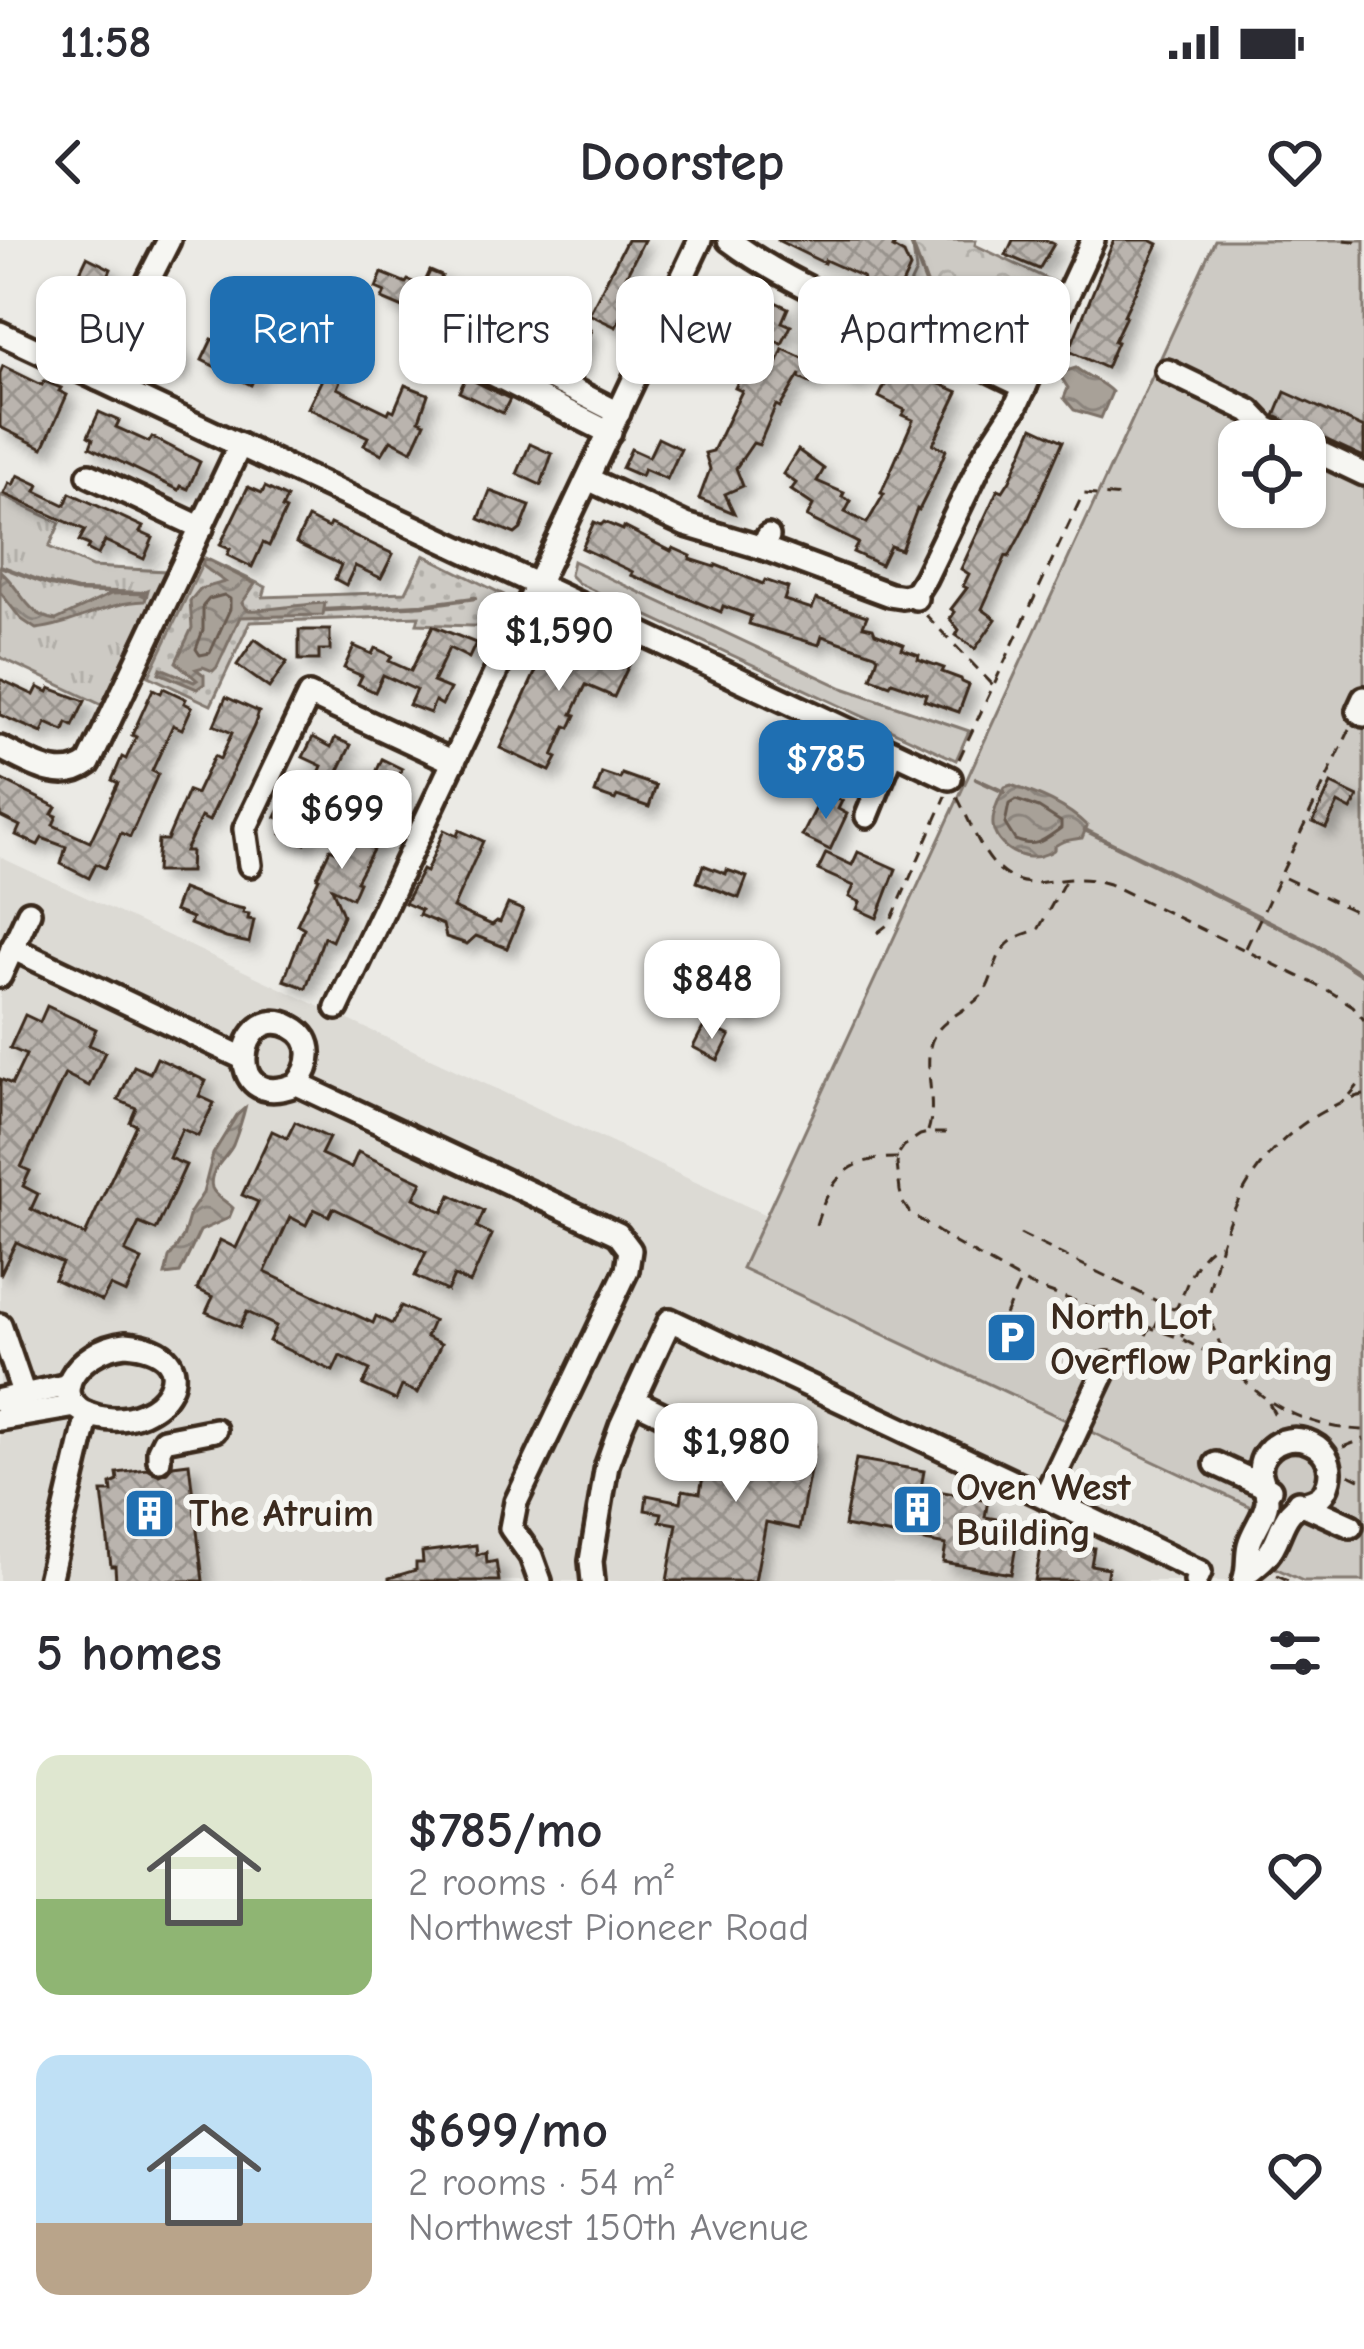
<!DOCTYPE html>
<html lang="en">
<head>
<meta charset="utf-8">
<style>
	body { margin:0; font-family:"Comic Neue",sans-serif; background:#f2f2f3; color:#2b2b33; height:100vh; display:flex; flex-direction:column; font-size:45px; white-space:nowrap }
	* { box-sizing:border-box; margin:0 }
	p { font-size:39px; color:#7c7c81 }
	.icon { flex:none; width:66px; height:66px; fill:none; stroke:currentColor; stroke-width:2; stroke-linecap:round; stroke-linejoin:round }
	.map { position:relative; height:1341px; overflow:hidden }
	.details { display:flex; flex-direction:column; background:#fff; flex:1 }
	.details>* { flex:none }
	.hud { position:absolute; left:36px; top:36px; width:1293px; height:108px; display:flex; gap:24px }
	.tools { position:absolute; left:1218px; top:180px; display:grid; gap:24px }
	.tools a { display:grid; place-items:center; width:108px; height:108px; border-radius:24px; background:#fff; box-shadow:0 3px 9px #0004; font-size:60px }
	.price { position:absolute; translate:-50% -102px; padding:0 27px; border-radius:24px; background:#fff; color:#222; font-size:39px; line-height:78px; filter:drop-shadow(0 3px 6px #0008) }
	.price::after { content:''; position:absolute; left:50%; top:72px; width:36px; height:27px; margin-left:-18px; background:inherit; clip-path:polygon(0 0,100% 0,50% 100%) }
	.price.active { background:#1f6fb2; color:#fff }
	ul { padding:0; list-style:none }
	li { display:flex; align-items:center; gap:36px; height:300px; padding:0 36px }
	li span { display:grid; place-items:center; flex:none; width:336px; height:240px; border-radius:24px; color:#555 }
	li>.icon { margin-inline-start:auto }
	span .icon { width:144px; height:144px; fill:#fffc; stroke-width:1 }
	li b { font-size:51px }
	h2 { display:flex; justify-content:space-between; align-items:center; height:144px; padding:0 36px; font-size:51px }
	.pill { padding:0 42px; border-radius:24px; background:#fff; box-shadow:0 3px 9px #0004; font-size:42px; line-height:108px }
	.pill.active { background:#1f6fb2; color:#fff }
	.status { display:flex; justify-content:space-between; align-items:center; height:84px; padding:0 60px; background:#fff; direction:ltr }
	.status svg { height:33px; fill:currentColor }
	header { display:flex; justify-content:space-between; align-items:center; height:156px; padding:0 36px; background:#fff; font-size:54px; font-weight:700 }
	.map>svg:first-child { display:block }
</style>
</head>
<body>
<div class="status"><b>11:58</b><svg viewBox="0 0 49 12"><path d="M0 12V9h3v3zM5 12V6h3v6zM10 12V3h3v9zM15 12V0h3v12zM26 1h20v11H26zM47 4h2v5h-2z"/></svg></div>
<header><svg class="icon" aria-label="back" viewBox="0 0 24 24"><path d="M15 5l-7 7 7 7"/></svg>Doorstep<svg class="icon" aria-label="heart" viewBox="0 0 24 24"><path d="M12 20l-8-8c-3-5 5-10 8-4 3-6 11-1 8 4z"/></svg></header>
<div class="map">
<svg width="1364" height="1341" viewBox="0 0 1364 1341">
	<defs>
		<pattern id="grass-dots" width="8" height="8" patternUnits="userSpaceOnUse" patternTransform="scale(3)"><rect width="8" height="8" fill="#cdcac4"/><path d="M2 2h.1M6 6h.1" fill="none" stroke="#b1aea8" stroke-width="1.8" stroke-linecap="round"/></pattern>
		<pattern id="forest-crowns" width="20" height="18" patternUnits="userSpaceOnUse" patternTransform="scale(3)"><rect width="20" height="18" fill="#cdcac4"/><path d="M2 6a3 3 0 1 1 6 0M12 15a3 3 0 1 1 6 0" fill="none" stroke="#b1aea8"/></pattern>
		<pattern id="park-tufts" width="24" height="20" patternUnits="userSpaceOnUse" patternTransform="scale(3)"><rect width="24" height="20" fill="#cdcac4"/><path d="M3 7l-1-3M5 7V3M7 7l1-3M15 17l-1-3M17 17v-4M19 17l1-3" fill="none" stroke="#b1aea8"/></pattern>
		<pattern id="water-waves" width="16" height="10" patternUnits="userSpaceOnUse" patternTransform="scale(3)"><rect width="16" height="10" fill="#a8a198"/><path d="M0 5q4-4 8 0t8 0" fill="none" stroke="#8a837b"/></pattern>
		<pattern id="building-cross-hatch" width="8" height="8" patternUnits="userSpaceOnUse" patternTransform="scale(3)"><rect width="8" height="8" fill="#bab4ae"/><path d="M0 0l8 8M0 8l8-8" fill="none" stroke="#98938d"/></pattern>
		<filter id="shadow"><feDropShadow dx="8" dy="8" stdDeviation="6" flood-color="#0004"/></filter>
	</defs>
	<rect width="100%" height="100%" fill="#ebeae5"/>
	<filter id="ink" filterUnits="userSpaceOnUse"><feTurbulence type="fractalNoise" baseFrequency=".00833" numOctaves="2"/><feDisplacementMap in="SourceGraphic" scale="24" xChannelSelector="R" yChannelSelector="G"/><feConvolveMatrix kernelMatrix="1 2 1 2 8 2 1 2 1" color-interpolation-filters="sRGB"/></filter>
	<g filter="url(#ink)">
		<polygon fill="#dcdad4" points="0,617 766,975 742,1028 1254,1269 1235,1309 1303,1341 0,1341"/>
		<polygon fill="url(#grass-dots)" stroke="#847a71" stroke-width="3" points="424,315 504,355 507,366 498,387 417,384 419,376 250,382 211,465 149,436 205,318 266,347 263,357 406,352"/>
		<polygon fill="url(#forest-crowns)" stroke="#847a71" stroke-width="3" points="912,0 976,0 975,5 1060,45 1023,122 1018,125 1006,124 896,74 916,32"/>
		<polygon fill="url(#park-tufts)" stroke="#847a71" stroke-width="3" points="0,255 60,283 49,307 92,327 165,331 102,465 0,417"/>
		<g fill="#cdcac4" stroke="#847a71" stroke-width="3" fill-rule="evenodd">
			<path d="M1215 0H1364V1341H1303L1235 1309 1253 1268 742 1028ZM1239 201H1305V267H1239Z"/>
			<polygon points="573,321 843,448 969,491 956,520 578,343 570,335"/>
		</g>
		<g fill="url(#water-waves)" stroke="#7c7167" stroke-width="3">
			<path d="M1076 128C1087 137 1105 143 1112 152L1101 178 1074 170 1064 158 1068 148 1061 137 1066 131Z"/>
			<path d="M203 320 210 321 255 344 242 363C244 365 246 369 249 370 254 372 313 363 325 363L323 375 240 377 217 427 213 431 203 427 196 429 204 435V444L197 449 159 433 161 428 194 442 197 440 176 422 192 388 190 361 200 349 225 342 203 326Z"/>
			<path d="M0 331C22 349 25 375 56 380L111 354 140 353 148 350 145 361C106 362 74 385 36 389L21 379 0 352Z"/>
			<path d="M1011 545C1039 555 1066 565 1087 586L1082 598C1080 598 1063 601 1062 602 1044 611 1064 606 1046 614 1025 624 995 608 993 585 992 572 999 558 1005 547Z"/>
			<path d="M245 868C242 881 238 892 233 905 227 918 207 931 212 948 215 956 227 962 233 968L229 978 200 991 180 1033 165 1035 169 1018 183 997 190 973 203 953 213 914 237 875Z"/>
		</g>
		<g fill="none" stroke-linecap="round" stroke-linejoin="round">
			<g stroke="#675a4f" stroke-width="3">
				<polygon points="224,355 230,359 230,369 210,413 200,415 196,409 203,390 203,366 209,359"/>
				<path d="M1016 560 1039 568 1061 582V588C1044 600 1036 609 1015 600L1005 584 1009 564Z"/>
			</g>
			<g stroke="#7c7167" stroke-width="4.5">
				<polyline points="910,0 935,67 977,82 991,97"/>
				<polyline points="0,326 48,344 77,351 140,353 146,356"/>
				<polyline points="570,347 879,493"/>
				<polyline points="325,370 423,365 475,358"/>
				<polyline points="976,539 1004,552"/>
				<polyline points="1085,590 1318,706 1364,736"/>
			</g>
		</g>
		<g fill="url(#building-cross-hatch)" stroke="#3b2a1e" stroke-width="3" filter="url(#shadow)">
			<polygon points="627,0 644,0 625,38 636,43 616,87 589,74"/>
			<polygon points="777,0 897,0 893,8 904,14 910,28 896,58 862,41 863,37 825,20 824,23"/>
			<polygon points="1013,0 1046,0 1054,4 1039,29 1006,15"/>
			<polygon points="1114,0 1150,0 1158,4 1124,75 1126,76 1114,101 1117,102 1106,128 1069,111"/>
			<polygon points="87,17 111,29 91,75 89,82 92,83 85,99 68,92 70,87 61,83 60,71 62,66 70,64 81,39 77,38"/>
			<polygon points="430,31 442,36 435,53 439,55 432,70 412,61 408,70 382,59 385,52 376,48 382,33 406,43 408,40 423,46"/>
			<polygon points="771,60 788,68 782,82 791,86 782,104 756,92"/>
			<polygon points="483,67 498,73 500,68 515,74 512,80 530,88 522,105 489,90 481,89 472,94 452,85 459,71 477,79"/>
			<polygon points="250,69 291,88 279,115 268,109 251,145 202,120 212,99 231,108"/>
			<polygon points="569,83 591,90 578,125 560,119 563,111 560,110"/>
			<polygon points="144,87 174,100 170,108 184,114 177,132 133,111"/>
			<polygon points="327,95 346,104 335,130 343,134 337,148 388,173 390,169 394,171 405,145 428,154 419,180 425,183 412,211 391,200 382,214 364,205 368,197 308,168 322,139 317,137 324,122 316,119"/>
			<polygon points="842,96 871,106 855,140 828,127"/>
			<polygon points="783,109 818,125 810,143 799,138 800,134 780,167 776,165 759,205 753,203 736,228 743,246 725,254 734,273 699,259 710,229 705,213 713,211 742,151 735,148 749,118 775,130"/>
			<polygon points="898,117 926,131 935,136 933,141 958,152 933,204 946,210 930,248 919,270 917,269 901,310 890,306 881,325 853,312 858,303 807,277 813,265 791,250 796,243 783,234 798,210 824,229 817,241 844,253 842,257 851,261 845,272 867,283 884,254 881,253 913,180 902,175 905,170 879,157"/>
			<polygon points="3,126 42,145 44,141 61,148 59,151 67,155 43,208 0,187 0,133"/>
			<polygon points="466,137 510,159 503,173 459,152"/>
			<polygon points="1285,152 1364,188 1364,217 1275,176"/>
			<polygon points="99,172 119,181 116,187 149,202 152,197 200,222 188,249 181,246 179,250 90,207 93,199 88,196"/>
			<polygon points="1033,187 1063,201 1028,281 1009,317 1006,316 982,369 996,379 975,409 956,395 959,390 950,379 955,372 951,369 967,348 963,346 969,334 961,329 998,249 1003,251 1010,240"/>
			<polygon points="658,198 681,209 667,239 644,229 641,236 622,228 631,209 649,217"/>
			<polygon points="530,204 552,214 541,245 517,234"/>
			<polygon points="18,235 39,245 36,251 65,265 70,253 143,287 140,292 153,298 144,319 105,301 98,315 87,309 89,305 79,301 85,290 4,254 9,243 13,245"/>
			<polygon points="248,247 262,253 265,247 287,258 282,268 286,270 269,306 263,303 252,327 227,315 230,309 220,305"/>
			<polygon points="490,251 530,266 521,289 515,294 479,279"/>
			<polygon points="308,278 328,288 330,284 393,314 381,338 355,326 346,345 335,339 341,325 296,303"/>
			<polygon points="594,282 601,285 604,282 623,290 624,287 671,311 673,308 691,316 690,319 715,327 716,325 763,344 765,340 788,348 784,360 812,369 816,359 867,376 863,386 873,388 875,393 904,404 902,409 919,415 918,419 944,428 942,432 961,439 962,442 969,445 959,472 924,460 926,454 892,442 890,445 871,438 878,417 875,414 822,396 819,405 749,384 751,376 723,366 721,372 631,335 633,332 582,308"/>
			<polygon points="433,386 476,403 469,418 449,408 433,442 450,449 442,465 435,461 430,473 409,465 416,450 383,435 375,452 358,444 362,436 344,428 354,406 372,414 375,408 392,416 389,421 411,431"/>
			<polygon points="548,387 557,391 558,388 587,401 621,418 620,421 629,425 614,457 586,445 572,474 576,475 570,488 566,486 553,516 557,518 550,531 500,508 543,416 536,412"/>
			<polygon points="299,390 330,390 330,410 319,410 319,420 299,420"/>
			<polygon points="255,399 287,422 269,448 237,425"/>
			<polygon points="0,439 34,455 38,447 48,452 50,448 85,461 73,486 67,483 64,491 46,483 42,493 0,475"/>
			<polygon points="163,448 186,459 184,463 192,467 182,489 173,485 152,531 158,534 130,597 121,593 105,628 96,624 89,638 61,624 66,607 42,598 38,605 16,595 20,586 0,576 0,539 56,567 52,574 57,576 53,585 90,602 118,543 112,540 122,517 126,519 136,497 132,495 153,449 161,453"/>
			<polygon points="226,457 259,472 254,486 209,581 201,577 185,611 191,611 190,632 156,632 158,600 167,600 188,551 196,554 214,516 220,519 232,493 214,485"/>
			<polygon points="313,497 331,507 335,498 351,505 334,540 319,533 322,526 303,517"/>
			<polygon points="382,519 402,529 394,547 402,550 394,566 384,561 371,591 381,595 356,641 359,642 352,658 332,648 343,675 332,701 324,697 306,748 284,740 304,688 297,684 319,638 317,637 330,609 337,612 365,552 359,550 367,534 374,537"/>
			<polygon points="602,533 620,539 622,534 656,546 649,567 617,556 615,560 595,553"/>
			<polygon points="1331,544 1358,557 1351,570 1338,563 1326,588 1313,582"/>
			<polygon points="824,552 842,561 838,569 847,574 830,610 802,596"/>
			<polygon points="285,559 318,575 305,604 281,594 285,581 276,577"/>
			<polygon points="444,590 457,596 459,590 483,601 453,668 492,685 497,681 500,682 508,664 523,670 507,708 476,696 467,704 446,697 443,685 419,675 421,670 405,663 422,630 426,632"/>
			<polygon points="858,612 896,629 877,678 857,669 860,662 849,657 854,646 818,630 826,613 852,625"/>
			<polygon points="703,625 726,634 727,630 747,637 739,658 697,642"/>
			<polygon points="182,649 221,664 244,669 243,673 249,674 248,679 254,680 249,703 226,698 190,684 192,678 174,671"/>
			<polygon points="749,730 767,738 753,770 749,768 746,776 734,770 737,763 731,761 741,740 744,741"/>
			<polygon points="47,766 96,789 89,805 105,812 89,846 65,834 21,927 30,931 23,946 38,954 31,969 85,995 136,885 130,882 136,868 118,860 134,826 150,833 157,818 206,841 199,856 214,863 198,896 182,889 169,918 186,925 156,990 139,983 125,1012 142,1020 126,1053 110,1046 102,1061 54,1039 62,1023 16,1002 0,1035 0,839 12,844 26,815 10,808 25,775 40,782"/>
			<polygon points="705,784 730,796 718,820 693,807"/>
			<polygon points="295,882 329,898 321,914 351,928 358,912 422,942 414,958 443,972 451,955 484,971 477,987 492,995 470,1043 454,1036 447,1051 415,1036 426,1012 333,968 329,976 314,969 306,985 290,977 265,1032 373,1083 376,1076 392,1084 401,1066 433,1081 426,1097 441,1104 418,1153 402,1146 396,1160 363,1145 370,1130 340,1116 333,1131 269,1101 276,1086 247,1072 240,1087 206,1072 213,1057 197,1049 220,1000 236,1008 258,962 242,955 272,891 287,898"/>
			<polygon points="712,1185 815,1204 799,1289 766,1282 755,1341 667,1341 677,1284 660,1281 662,1273 645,1270 647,1255 681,1262 683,1250 700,1253"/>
			<polygon points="856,1219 924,1231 921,1248 988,1260 985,1277 1020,1283 1011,1334 943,1322 946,1305 844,1286"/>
			<polygon points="189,1223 203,1341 116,1341 115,1326 111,1326 102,1252 112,1252 111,1244 118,1241 117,1233 147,1229 160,1235 167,1232 173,1225"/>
			<polygon points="1043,1298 1094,1308 1091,1325 1108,1328 1106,1341 1035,1341"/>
			<polygon points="476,1305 477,1315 486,1312 487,1323 496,1321 499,1341 389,1341 389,1338 416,1330 416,1323 423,1323 422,1312"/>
		</g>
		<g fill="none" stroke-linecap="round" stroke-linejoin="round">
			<defs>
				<g id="minor">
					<path d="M729 0C782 40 845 65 905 91 945 108 985 128 1025 147"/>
					<polyline points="0,93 950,538"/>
					<polyline points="433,104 610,193"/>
					<polyline points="483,104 619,173"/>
					<polyline points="1167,131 1250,171 1266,188 1294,201"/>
					<polyline points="98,139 169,0"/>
					<polyline points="1305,206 1364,234"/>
					<polyline points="89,235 202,288"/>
					<polyline points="588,239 686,285 763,308 768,296"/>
					<polyline points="763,308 890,355 903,357 915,354"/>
					<polyline points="916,358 915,354 925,338 985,214 1015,168 1093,0"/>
					<polyline points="1364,458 1358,471 1364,475"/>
					<path d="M0 508C29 521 60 545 89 523L240 205"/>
					<polyline points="867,576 893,512"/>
					<polyline points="250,625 245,589 309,455 454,522"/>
					<polyline points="12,708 243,818"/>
					<polyline points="0,736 29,672"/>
					<polyline points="337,768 700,0"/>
					<path d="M297 844C311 827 317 800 292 787 237 758 220 876 297 844L618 994 630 1010 627 1030 516 1262 511 1288 531 1316 540 1341"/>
					<polyline points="0,1085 24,1155"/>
					<path d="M126 1104C214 1111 164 1193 98 1177 39 1163 77 1109 126 1104Z"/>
					<polyline points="0,1160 69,1145"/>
					<polyline points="633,1160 674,1180"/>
					<polyline points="0,1179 76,1166"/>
					<polyline points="159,1220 159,1210 164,1200 215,1190"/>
					<polyline points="1216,1224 1270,1249"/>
					<polyline points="1045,1257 1200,1332 1196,1341"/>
					<polyline points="1298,1262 1351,1286"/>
					<polyline points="49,1341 88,1174"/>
					<polyline points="593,1341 591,1321 607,1225 621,1186 670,1080 1045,1257 1108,1124"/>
					<path d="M1244 1341C1249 1329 1246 1317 1249 1305 1253 1290 1265 1277 1267 1262 1268 1245 1255 1235 1263 1218 1282 1183 1338 1201 1329 1240 1322 1269 1304 1256 1290 1273 1280 1285 1278 1303 1268 1314 1263 1321 1254 1327 1247 1333"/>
				</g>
			</defs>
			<use href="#minor" stroke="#3b2a1e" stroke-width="30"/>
			<g stroke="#3b2a1e" stroke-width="3" stroke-dasharray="12 9" stroke-linecap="butt">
				<polyline points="1344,0 1364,2"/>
				<polyline points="926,375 993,445"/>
				<polyline points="959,519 1083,254 1125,257"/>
				<path d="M957 557C977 593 990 651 1044 642 1068 639 1084 636 1109 644L1329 751 1353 766 1364 780"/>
				<polyline points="1285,638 1364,676"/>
				<polyline points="877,693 890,683 946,556"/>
				<polyline points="1246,708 1350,489"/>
				<polyline points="1350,855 1364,838"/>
				<path d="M1364 855C1348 857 1336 865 1322 872 1263 905 1230 962 1215 1026 1213 1038 1208 1051 1207 1062 1206 1073 1213 1087 1217 1097 1241 1157 1302 1188 1364 1190"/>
				<path d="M928 891C937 864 925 835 930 807 935 781 964 773 981 756 994 742 992 721 1006 706 1014 697 1026 693 1038 690L1065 641"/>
				<polyline points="946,893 928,893 920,895 904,906 899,913 897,924 900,951 903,963 910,973 955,1003 1029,1045 1180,1098 1228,1123"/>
				<path d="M816 985C830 940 846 917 898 918"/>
				<path d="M1020 994 1173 1069 1177 1067C1187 1046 1196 1012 1219 1004"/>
				<polyline points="1005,1075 1021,1040"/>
				<polyline points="1155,1087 1165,1065"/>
				<polyline points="1181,1097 1205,1068"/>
				<polyline points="1128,1133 1149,1089"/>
				<polyline points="1269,1163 1278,1181"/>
				<polyline points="1343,1207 1364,1199"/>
				<polyline points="1349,1234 1364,1241"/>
				<polyline points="1277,1335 1290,1341"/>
			</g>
			<use href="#minor" stroke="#f6f6f2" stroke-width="21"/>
		</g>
	</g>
	<defs>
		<symbol id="parking-square" viewBox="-11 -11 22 22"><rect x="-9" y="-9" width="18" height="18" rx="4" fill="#1f6fb2" stroke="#f6f6f2"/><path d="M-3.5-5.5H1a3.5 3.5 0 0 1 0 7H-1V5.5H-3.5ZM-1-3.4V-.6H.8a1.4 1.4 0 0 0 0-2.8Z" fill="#fff"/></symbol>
		<symbol id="building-square" viewBox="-11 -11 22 22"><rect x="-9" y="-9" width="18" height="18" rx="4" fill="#1f6fb2" stroke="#f6f6f2"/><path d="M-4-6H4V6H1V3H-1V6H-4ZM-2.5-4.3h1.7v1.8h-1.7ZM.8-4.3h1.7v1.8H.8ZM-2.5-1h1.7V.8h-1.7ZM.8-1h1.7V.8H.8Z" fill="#fff"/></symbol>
	</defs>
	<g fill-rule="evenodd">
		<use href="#parking-square" x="982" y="1068" width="59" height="59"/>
		<use href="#building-square" x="888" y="1240" width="59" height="59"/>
		<use href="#building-square" x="120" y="1244" width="59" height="59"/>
	</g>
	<g text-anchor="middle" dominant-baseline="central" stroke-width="12" stroke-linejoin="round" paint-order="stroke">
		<g font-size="39" font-weight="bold" fill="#3b2a1e" stroke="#f6f6f2" text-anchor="start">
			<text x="1050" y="1076">North Lot<tspan x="1050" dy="45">Overflow Parking</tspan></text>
			<text x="956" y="1247">Oven West<tspan x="956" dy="45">Building</tspan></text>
			<text x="189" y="1273">The Atruim</text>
		</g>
	</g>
</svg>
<div class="tools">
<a><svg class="icon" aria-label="locate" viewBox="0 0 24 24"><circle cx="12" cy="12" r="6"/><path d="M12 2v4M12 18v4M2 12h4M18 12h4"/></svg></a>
</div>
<b class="price" style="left:559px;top:454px">$1,590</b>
<b class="price active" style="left:826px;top:582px">$785</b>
<b class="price" style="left:342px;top:632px">$699</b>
<b class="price" style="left:712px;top:802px">$848</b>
<b class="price" style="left:736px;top:1265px">$1,980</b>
<div class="hud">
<a class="pill">Buy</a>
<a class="pill active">Rent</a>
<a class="pill">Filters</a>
<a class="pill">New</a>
<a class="pill">Apartment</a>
</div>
</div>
<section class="details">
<h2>5 homes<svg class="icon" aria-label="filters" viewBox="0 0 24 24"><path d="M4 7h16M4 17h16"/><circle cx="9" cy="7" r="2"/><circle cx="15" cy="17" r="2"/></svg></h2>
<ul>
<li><span style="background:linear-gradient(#dfe7d0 60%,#8fb573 0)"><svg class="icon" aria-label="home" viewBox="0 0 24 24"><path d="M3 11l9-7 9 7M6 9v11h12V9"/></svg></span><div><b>$785/mo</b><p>2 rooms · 64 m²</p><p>Northwest Pioneer Road</p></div><svg class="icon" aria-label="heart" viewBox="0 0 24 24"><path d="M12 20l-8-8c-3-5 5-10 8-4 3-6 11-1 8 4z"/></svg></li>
<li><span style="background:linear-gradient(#bfe0f5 70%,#b9a48a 0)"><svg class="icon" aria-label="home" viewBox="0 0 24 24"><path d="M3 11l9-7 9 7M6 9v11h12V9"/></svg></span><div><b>$699/mo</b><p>2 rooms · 54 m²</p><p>Northwest 150th Avenue</p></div><svg class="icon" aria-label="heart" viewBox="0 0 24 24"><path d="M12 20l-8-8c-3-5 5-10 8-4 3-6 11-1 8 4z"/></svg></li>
</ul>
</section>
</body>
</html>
